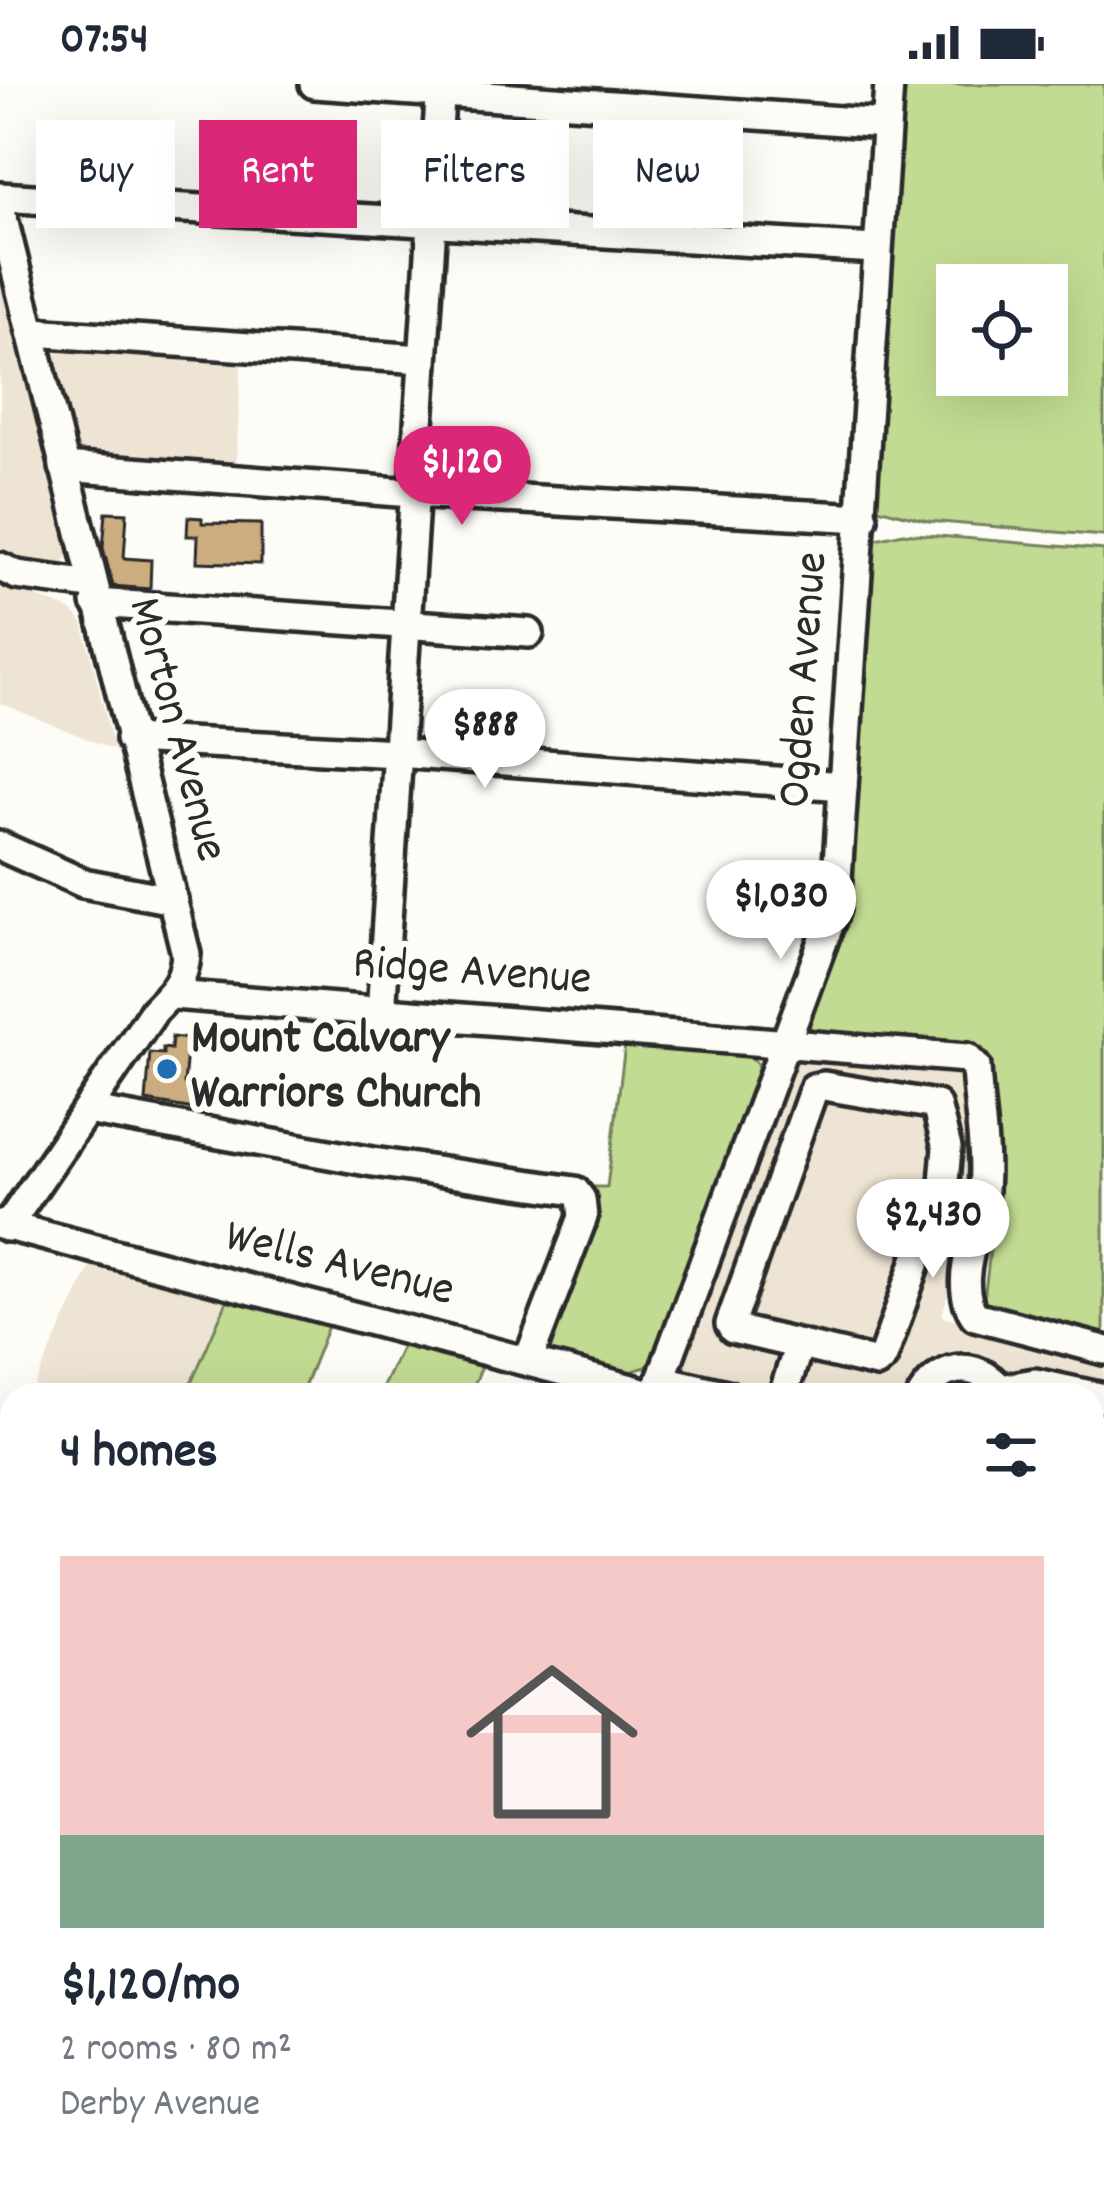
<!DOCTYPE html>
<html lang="en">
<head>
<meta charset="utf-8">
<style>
	body { margin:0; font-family:Dekko,sans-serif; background:#f2f2f3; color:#1f2937; height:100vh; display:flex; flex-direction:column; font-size:45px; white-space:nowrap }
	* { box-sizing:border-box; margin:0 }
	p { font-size:39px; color:#747a83 }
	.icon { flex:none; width:66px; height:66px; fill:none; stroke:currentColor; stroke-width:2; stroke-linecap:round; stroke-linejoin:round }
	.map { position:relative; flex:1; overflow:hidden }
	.side { position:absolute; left:0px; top:1299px; width:1104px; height:804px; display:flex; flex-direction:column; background:#fff; border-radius:36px 36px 0 0; box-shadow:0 12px 48px #0002 }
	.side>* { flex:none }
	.banner { position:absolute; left:36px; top:36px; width:1032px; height:108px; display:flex; gap:24px }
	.tools { position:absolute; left:936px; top:180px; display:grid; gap:24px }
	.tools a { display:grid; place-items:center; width:132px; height:132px; border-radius:0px; background:#fff; box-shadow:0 12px 48px #0002; font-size:60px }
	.price { position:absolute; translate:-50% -102px; padding:0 27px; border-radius:42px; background:#fff; color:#222; font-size:39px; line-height:78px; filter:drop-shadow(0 3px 6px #0008) }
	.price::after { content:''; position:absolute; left:50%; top:72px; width:36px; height:27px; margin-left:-18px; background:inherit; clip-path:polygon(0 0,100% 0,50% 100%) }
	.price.current { background:#db2777; color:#fff }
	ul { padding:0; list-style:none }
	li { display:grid; align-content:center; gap:24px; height:636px; padding:0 60px }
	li+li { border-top:3px solid #e0e1e3 }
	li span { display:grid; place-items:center; height:372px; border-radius:0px; color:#555 }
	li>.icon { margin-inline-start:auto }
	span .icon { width:216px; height:216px; fill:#fffc; stroke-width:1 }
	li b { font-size:51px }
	h2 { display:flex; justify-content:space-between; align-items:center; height:144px; padding:0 60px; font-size:51px }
	.chip { padding:0 42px; border-radius:0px; background:#fff; box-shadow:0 12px 48px #0002; font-size:42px; line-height:108px }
	.chip.current { background:#db2777; color:#fff }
	.status { display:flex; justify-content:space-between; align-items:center; height:84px; padding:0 60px; background:#fff; direction:ltr }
	.status svg { height:33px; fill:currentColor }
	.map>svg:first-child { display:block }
</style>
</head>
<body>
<div class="status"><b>07:54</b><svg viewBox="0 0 49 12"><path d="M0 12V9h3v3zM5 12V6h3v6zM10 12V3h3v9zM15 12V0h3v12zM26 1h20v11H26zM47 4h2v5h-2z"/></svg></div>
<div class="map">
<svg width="1104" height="2103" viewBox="0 0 1104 2103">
	<rect width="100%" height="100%" fill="#fdfcf7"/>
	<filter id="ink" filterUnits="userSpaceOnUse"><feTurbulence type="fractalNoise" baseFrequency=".00833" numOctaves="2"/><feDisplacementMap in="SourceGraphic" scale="24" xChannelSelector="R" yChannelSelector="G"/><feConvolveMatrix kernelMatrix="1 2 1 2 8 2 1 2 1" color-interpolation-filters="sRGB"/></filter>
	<g filter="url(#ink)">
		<g fill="#eee4d3">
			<polygon points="0,201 10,213 69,469 61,485 49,486 0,464"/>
			<polygon points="47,256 242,266 236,380 80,367 69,350"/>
			<polygon points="0,498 70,526 83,539 114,666 0,619"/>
			<polygon points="796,972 957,986 966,992 972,1120 942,1232 1104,1274 1104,1744 1092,1760 1092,1311 664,1311 789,978"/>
			<polygon points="93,1176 230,1210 186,1311 30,1311"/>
			<polygon points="12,1349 12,1509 0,1504 0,1375"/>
			<polygon points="12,1579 12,1677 0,1673 0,1617"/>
			<polygon points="1104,2030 1104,2103 1072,2103 1076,2091 1092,2091 1092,2044"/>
		</g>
		<g fill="#c2db92" stroke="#76835e" stroke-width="3" fill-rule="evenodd">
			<path d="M904 0H1104V452L928 437 878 424 873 416ZM957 201H1047V291H957Z"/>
			<polygon points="903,449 1104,466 1104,1255 988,1225 984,1216 997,1109 987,970 982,964 817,947 807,942 805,934 849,804 873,464 876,455"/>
			<polygon points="625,961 748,971 757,979 759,989 649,1282 630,1288 529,1263 585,1103 607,1103"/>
			<polygon points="230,1210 330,1237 301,1311 186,1311"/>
			<polygon points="405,1256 484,1277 470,1311 379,1311"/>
			<polygon points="521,2091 655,2091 651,2103 517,2103"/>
			<polygon points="682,2091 853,2091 842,2103 679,2103"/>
		</g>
		<g fill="#ccad80" stroke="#2b2b2b" stroke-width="3">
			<polygon points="106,428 127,429 124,474 151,476 150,505 113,502 103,464"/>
			<polygon points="188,433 202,434 202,439 261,440 261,480 197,478 198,452 187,452"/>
			<polygon points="172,953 188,955 184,1000 196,1001 194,1025 146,1017 150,969 163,970 163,964 171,965"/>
		</g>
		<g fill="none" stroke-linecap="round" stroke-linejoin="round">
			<defs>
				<g id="minor">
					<polyline points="314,0 885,40"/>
					<polyline points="0,113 876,165"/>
					<path d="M0 123 186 870C184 899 172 908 154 927L7 1143"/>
					<polyline points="33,248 422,275"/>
					<polyline points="64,383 413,409 863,434"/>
					<polyline points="0,483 17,491 91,501"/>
					<polyline points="96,519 529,549"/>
					<polyline points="130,655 397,669 843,702"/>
					<polyline points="0,762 83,799 173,816"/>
					<path d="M173 911 967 974 976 983C978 1025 988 1073 982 1115 977 1151 952 1200 975 1232L1104 1266"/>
					<polyline points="381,930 441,0"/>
					<polygon points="824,1002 936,1021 947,1064 944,1098 883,1273 877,1279 733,1245 730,1240 814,1004"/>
					<polyline points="87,1026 373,1078 575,1107 581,1115 583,1133 528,1277"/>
					<polyline points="0,1140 655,1311"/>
					<polyline points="662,1296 727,1311"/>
					<polyline points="1001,1305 1035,1299 1104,1314"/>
					<polyline points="655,1311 835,825 889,0"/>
					<polyline points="783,1311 799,1261"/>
					<path d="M922 1311C944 1276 982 1277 1005 1311"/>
					<polyline points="1092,1415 1104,1417"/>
					<polyline points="0,1556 8,1529"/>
					<polyline points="1092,2024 1101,2000"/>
					<polyline points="97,2103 101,2091"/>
					<polyline points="375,2103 379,2091"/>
					<polyline points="663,2103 667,2091"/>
					<polyline points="1065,2103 1069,2091"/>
				</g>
				<g id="major">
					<polyline points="0,1526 12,1531"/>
					<polyline points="1092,1996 1104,2001"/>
				</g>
			</defs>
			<use href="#minor" stroke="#2b2b2b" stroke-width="36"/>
			<use href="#major" stroke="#2b2b2b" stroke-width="42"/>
			<use href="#minor" stroke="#fdfcf7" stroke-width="27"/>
			<use href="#major" stroke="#fdfcf7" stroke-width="33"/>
			<g stroke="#2b2b2b" stroke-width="6" stroke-dasharray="18 9" stroke-linecap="butt">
				<polyline points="1092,1837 1104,1822"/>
				<polyline points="856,2103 867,2091"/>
			</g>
		</g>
	</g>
	<circle fill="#1f6fb2" stroke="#fdfcf7" stroke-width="4.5" cx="167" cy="985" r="12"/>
	<g text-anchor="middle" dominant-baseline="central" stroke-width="12" stroke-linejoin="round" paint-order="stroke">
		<g font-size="48" fill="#2b2b2b" stroke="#fdfcf7">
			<text transform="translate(806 596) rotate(-86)">Ogden Avenue</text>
			<text transform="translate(175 646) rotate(75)">Morton Avenue</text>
			<text transform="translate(472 890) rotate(4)">Ridge Avenue</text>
			<text transform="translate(339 1182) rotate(14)">Wells Avenue</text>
		</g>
		<g font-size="48" font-weight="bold" fill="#2b2b2b" stroke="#fdfcf7" text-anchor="start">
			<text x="191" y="957">Mount Calvary<tspan x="191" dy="55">Warriors Church</tspan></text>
		</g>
	</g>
</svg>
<div class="tools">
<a><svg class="icon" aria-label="locate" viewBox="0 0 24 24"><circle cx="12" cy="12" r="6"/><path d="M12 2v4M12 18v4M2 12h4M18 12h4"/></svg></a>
</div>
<b class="price current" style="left:462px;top:444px">$1,120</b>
<b class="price" style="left:485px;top:707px">$888</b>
<b class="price" style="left:781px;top:878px">$1,030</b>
<b class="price" style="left:933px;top:1197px">$2,430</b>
<div class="banner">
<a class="chip">Buy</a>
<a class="chip current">Rent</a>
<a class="chip">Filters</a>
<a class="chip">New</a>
</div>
<section class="side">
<h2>4 homes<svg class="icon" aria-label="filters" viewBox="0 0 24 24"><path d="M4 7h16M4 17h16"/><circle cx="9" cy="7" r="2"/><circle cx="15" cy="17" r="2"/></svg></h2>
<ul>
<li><span style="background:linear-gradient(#f6c9c9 75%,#7fa58c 0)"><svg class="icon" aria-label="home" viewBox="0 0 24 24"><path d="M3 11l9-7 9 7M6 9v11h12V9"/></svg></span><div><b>$1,120/mo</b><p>2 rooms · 80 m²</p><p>Derby Avenue</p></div></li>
</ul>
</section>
</div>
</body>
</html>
